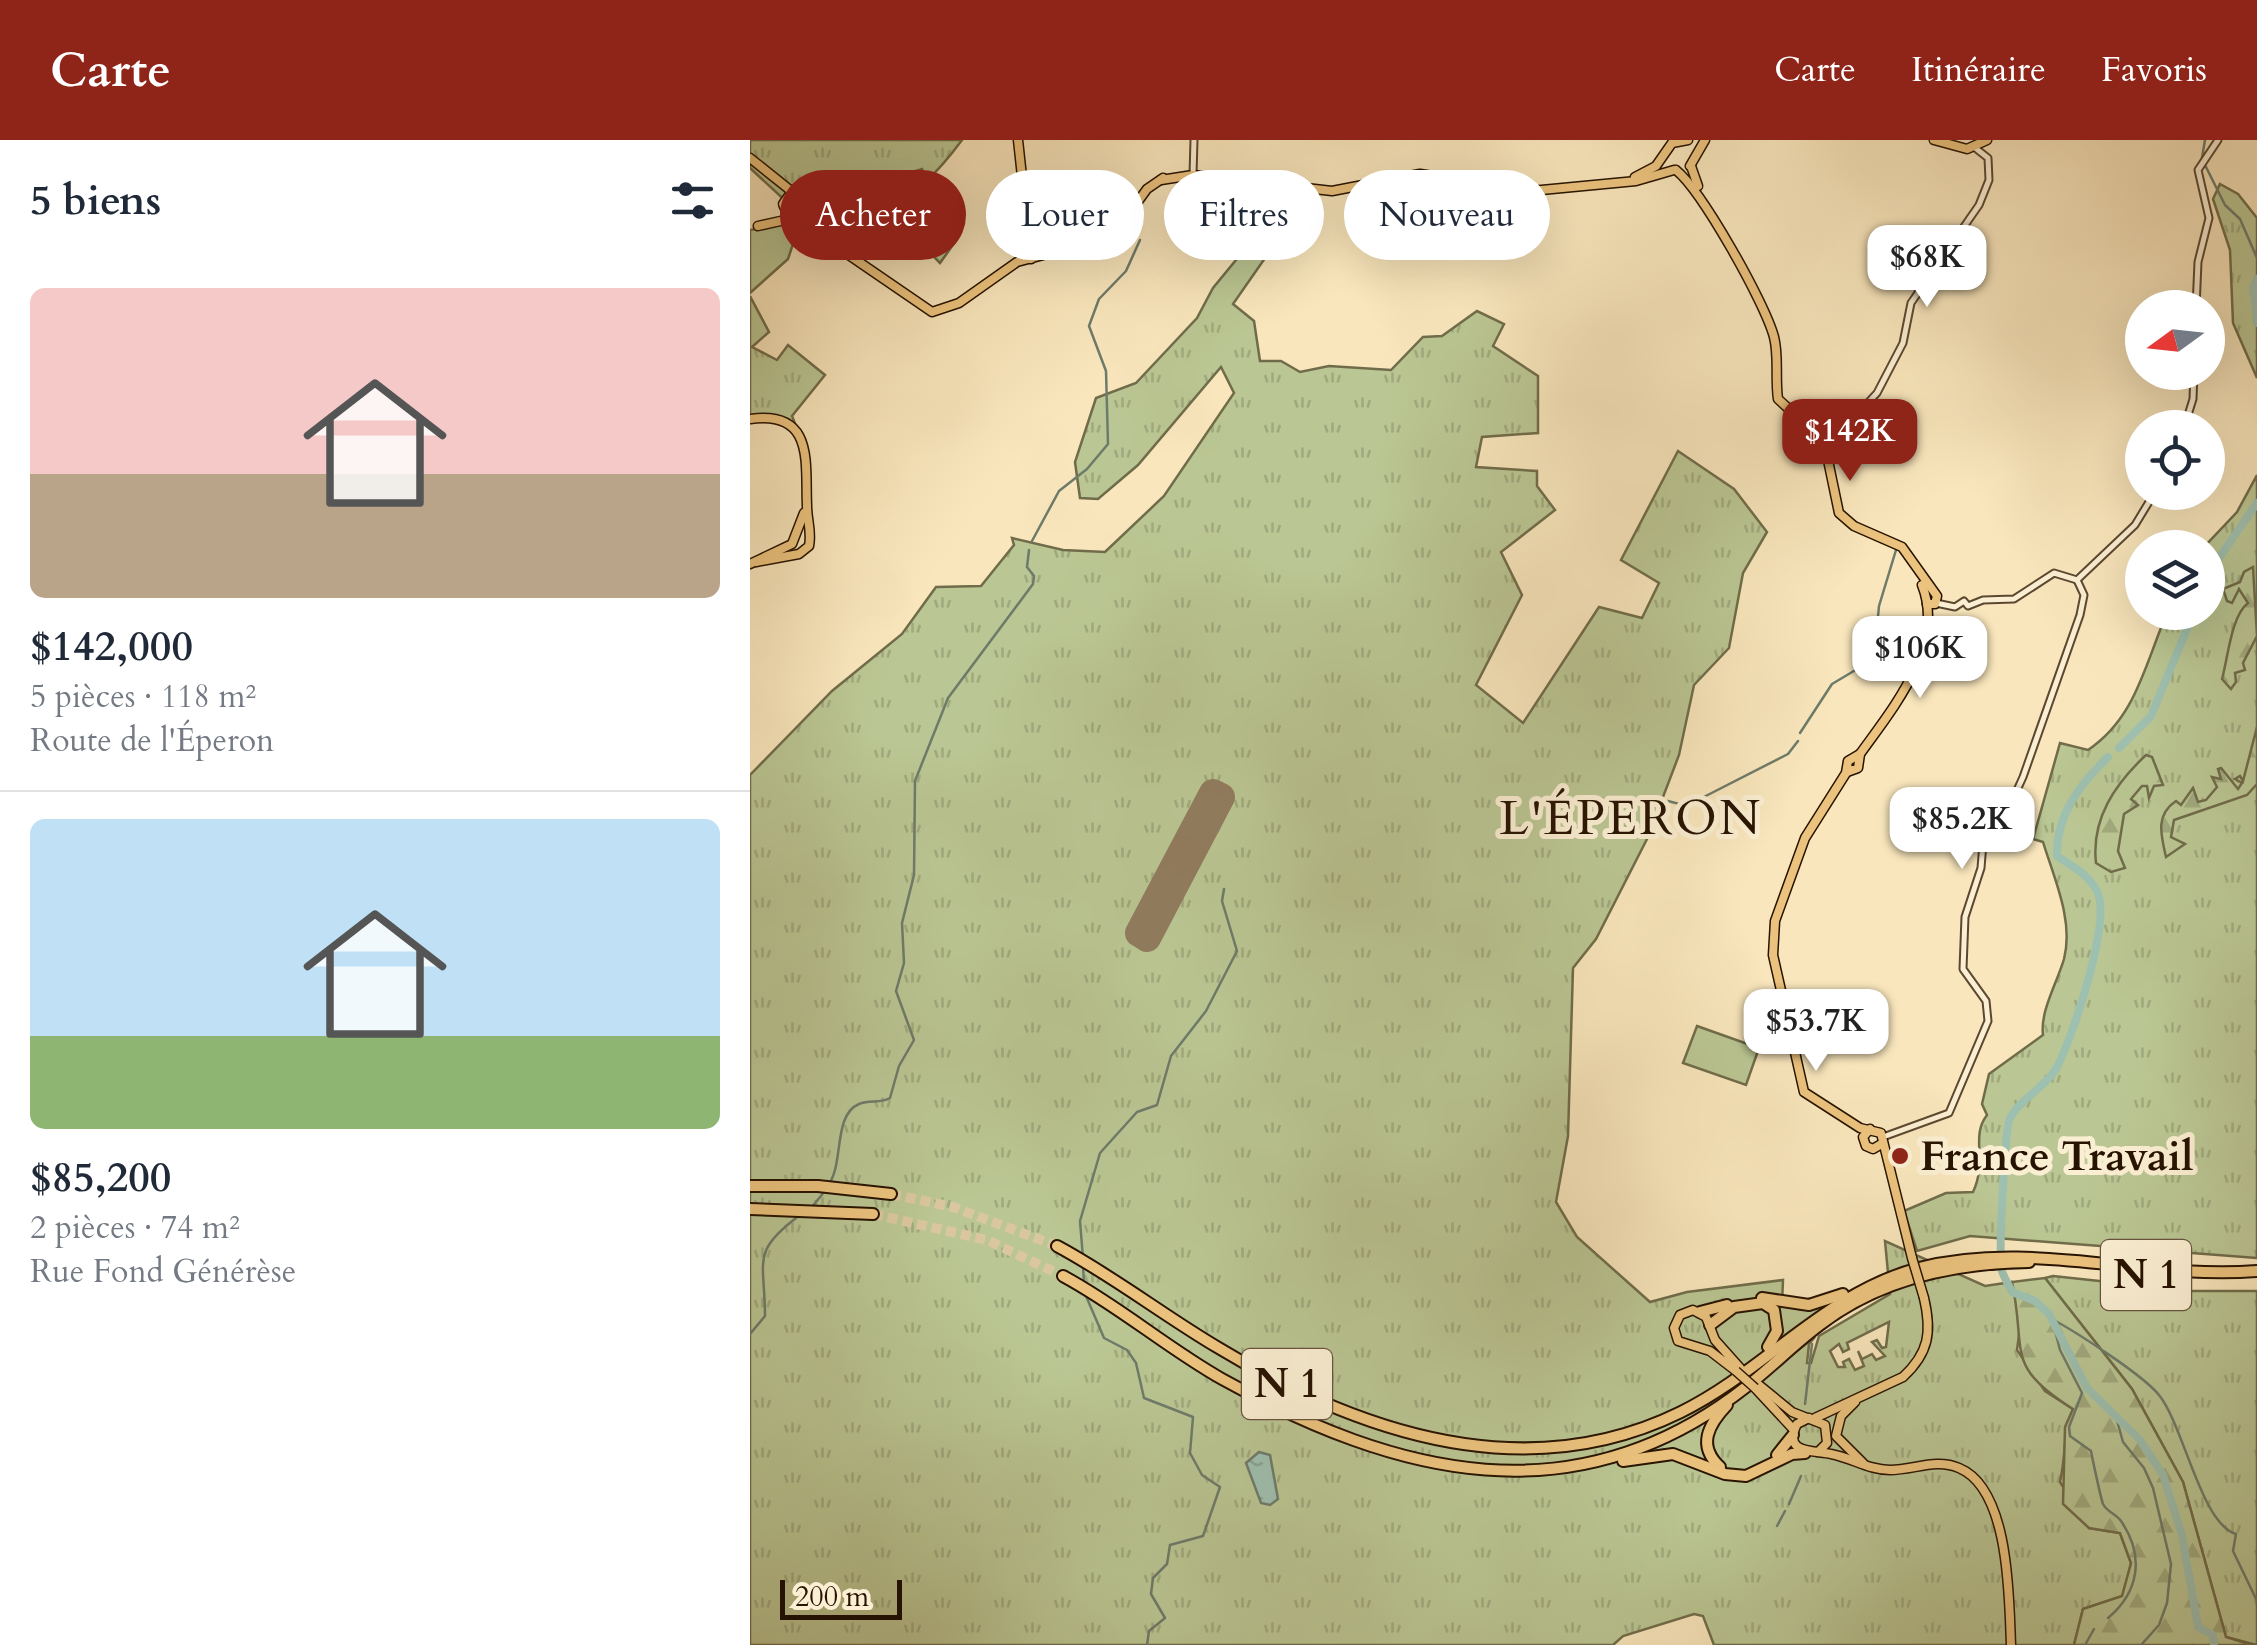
<!DOCTYPE html>
<html lang="fr">
<head>
<meta charset="utf-8">
<style>
	body { margin:0; font-family:Cardo,serif; background:#f6f6f7; color:#1f2937; height:100vh; display:flex; flex-direction:column; font-size:38px; white-space:nowrap }
	* { box-sizing:border-box; margin:0 }
	p { font-size:32px; color:#747a83 }
	.icon { flex:none; width:55px; height:55px; fill:none; stroke:currentColor; stroke-width:2; stroke-linecap:round; stroke-linejoin:round }
	.map { position:relative; flex:1; overflow:hidden }
	.side { display:flex; flex-direction:column; background:#fff; width:750px }
	.side>* { flex:none }
	.banner { position:absolute; left:30px; top:30px; width:950px; height:90px; display:flex; gap:20px }
	.needle { width:65px; rotate:255deg }
	.buttons { position:absolute; left:1375px; top:150px; display:grid; gap:20px }
	.buttons a { display:grid; place-items:center; width:100px; height:100px; border-radius:50%; background:#fff; box-shadow:0 10px 40px #0002; font-size:50px }
	.scale { position:absolute; left:30px; bottom:25px; width:122px; box-sizing:border-box; padding-left:10px; border:5px solid #271301; border-top:0; font-size:28px; line-height:35px; white-space:nowrap; color:#271301; -webkit-text-stroke:8px #fbefd3; paint-order:stroke }
	.price { position:absolute; translate:-50% -85px; padding:0 22px; border-radius:20px; background:#fff; color:#222; font-size:32px; line-height:65px; filter:drop-shadow(0 2px 5px #0008) }
	.price::after { content:''; position:absolute; left:50%; top:60px; width:30px; height:22px; margin-left:-15px; background:inherit; clip-path:polygon(0 0,100% 0,50% 100%) }
	.price.current { background:#8f2418; color:#fff }
	ul { padding:0; list-style:none }
	li { display:grid; align-content:center; gap:20px; height:530px; padding:0 30px }
	li+li { border-top:2px solid #e0e1e3 }
	li span { display:grid; place-items:center; height:310px; border-radius:15px; color:#555 }
	li>.icon { margin-inline-start:auto }
	span .icon { width:180px; height:180px; fill:#fffc; stroke-width:1 }
	li b { font-size:42px }
	h2 { display:flex; justify-content:space-between; align-items:center; height:120px; padding:0 30px; font-size:42px }
	.tag { padding:0 35px; border-radius:45px; background:#fff; box-shadow:0 10px 40px #0002; font-size:35px; line-height:90px }
	.tag.current { background:#8f2418; color:#fff }
	header { display:flex; align-items:center; gap:60px; box-sizing:border-box; height:140px; padding:0 50px; background:#8f2418; color:#fff }
	header strong { font-size:48px }
	nav { display:flex; gap:55px; margin-inline-start:auto; font-size:35px }
	main { display:flex; flex:1; min-height:0 }
	.map>svg:first-child { display:block }
</style>
</head>
<body>
<header>
<strong>Carte</strong>
<nav><a>Carte</a><a>Itinéraire</a><a>Favoris</a></nav>
</header>
<main>
<section class="side">
<h2>5 biens<svg class="icon" aria-label="filters" viewBox="0 0 24 24"><path d="M4 7h16M4 17h16"/><circle cx="9" cy="7" r="2"/><circle cx="15" cy="17" r="2"/></svg></h2>
<ul>
<li><span style="background:linear-gradient(#f6c9c9 60%,#b9a48a 0)"><svg class="icon" aria-label="home" viewBox="0 0 24 24"><path d="M3 11l9-7 9 7M6 9v11h12V9"/></svg></span><div><b>$142,000</b><p>5 pièces · 118 m²</p><p>Route de l'Éperon</p></div></li>
<li><span style="background:linear-gradient(#bfe0f5 70%,#8fb573 0)"><svg class="icon" aria-label="home" viewBox="0 0 24 24"><path d="M3 11l9-7 9 7M6 9v11h12V9"/></svg></span><div><b>$85,200</b><p>2 pièces · 74 m²</p><p>Rue Fond Générèse</p></div></li>
</ul>
</section>
<div class="map">
<svg width="1507" height="1505" viewBox="0 0 1507 1505">
	<defs>
		<pattern id="grass-tufts" width="24" height="20" patternUnits="userSpaceOnUse" patternTransform="scale(2.5)"><rect width="24" height="20" fill="#bac693"/><path d="M3 7l-1-3M5 7V3M7 7l1-3M15 17l-1-3M17 17v-4M19 17l1-3" fill="none" stroke="#a0a97d"/></pattern>
		<pattern id="forest-firs" width="22" height="20" patternUnits="userSpaceOnUse" patternTransform="scale(2.5)"><rect width="22" height="20" fill="#bac693"/><path d="M5 1l3.5 6h-7zM16 11l3.5 6h-7z" fill="#a0a97d"/></pattern>
		<pattern id="water-ripples" width="26" height="14" patternUnits="userSpaceOnUse" patternTransform="scale(2.5)"><rect width="26" height="14" fill="#9ec0b0"/><path d="M2 4q2-2 4 0t4 0M15 11q2-2 4 0t4 0" fill="none" stroke="#88a496"/></pattern>
	</defs>
	<rect width="100%" height="100%" fill="#f9e6bc"/>
	<filter id="stains"><feTurbulence type="fractalNoise" baseFrequency=".002" numOctaves="4"/><feColorMatrix values="0 0 0 0 .2 0 0 0 0 .09 0 0 0 0 .02 0 0 0 .5 -.17"/></filter>
	<radialGradient id="worn" r=".72"><stop offset=".6" stop-color="#630" stop-opacity="0"/><stop offset="1" stop-color="#630" stop-opacity=".3"/></radialGradient>
	<g fill="url(#grass-tufts)" stroke="#706c4a" stroke-width="2.5" fill-rule="evenodd">
		<path d="M0 0H212C192 27 161 64 125 69 101 73 77 68 54 78L0 28Z"/>
		<polygon points="1470,44 1488,54 1507,78 1507,238 1483,183 1480,110 1463,59"/>
		<path d="M529 51 559 55 483 164 504 181 510 221H531L550 232 579 226 641 230 673 197 692 196 727 171 754 184 743 206 788 236V293L732 297 726 327 787 331V346L805 370 751 412 772 455 726 545 773 583 849 467 892 478 909 443 871 420 928 311 984 349 1017 392 993 433 979 508 944 545 929 615 897 699 846 799 823 828 818 996 806 1062 827 1097 900 1162 937 1152 1033 1140 1032 1165 1052 1170 1082 1165 1035 1196 1044 1213 1065 1197 1059 1204 1057 1223H1061L1069 1196 1140 1154 1135 1101 1235 1146 1262 1142 1271 1180 1267 1210 1295 1251 1323 1269C1313 1292 1316 1317 1310 1342L1339 1388 1370 1393 1381 1423 1373 1456 1333 1469 1324 1505H964L953 1476 944 1474 873 1496 863 1505H0V635L82 551 152 494 186 447 231 446 264 405 262 398 313 410 355 412 414 356 484 253 471 227 388 325 348 359 330 358 325 322 346 258 386 243 447 178 463 148 518 81ZM1139 1182 1136 1207 1132 1208 1127 1200 1122 1202 1135 1216 1126 1220 1122 1214 1112 1219 1108 1211 1114 1226 1105 1230 1099 1219 1093 1222 1095 1227H1088L1080 1211 1089 1204 1093 1212 1099 1209 1097 1203Z"/>
		<polygon points="0,156 19,192 2,207 27,220 38,205 75,235 42,276 50,296 32,282 0,279"/>
		<path d="M1507 335V1118L1220 1096 1167 1111 1154 1071 1196 1053 1223 1052C1238 1020 1220 997 1237 975L1232 964 1239 934 1293 895C1290 871 1307 843 1314 819 1324 781 1304 738 1293 702L1283 699 1310 603 1338 610C1386 578 1395 524 1417 473L1458 472 1454 407 1487 372Z"/>
		<polygon points="1303,1136 1442,1151 1507,1151 1507,1505 1476,1497 1433,1342 1382,1249 1295,1138"/>
	</g>
	<g fill="url(#forest-firs)" stroke="#706c4a" stroke-width="2.5">
		<path d="M1503 427 1507 496 1493 523 1495 530 1485 533 1486 542 1481 549 1472 539C1478 518 1481 476 1498 463L1489 449 1482 463 1477 461 1473 449 1490 442 1494 432Z"/>
		<path d="M1507 587V644L1497 655 1424 680 1421 697 1435 704 1416 717C1411 695 1405 675 1426 661L1431 665 1443 648 1448 662 1456 660 1467 647 1462 637 1471 639 1468 629 1471 628 1488 649 1492 643 1485 639 1490 636 1493 641Z"/>
		<path d="M1396 615 1402 617 1413 645 1404 646 1399 658 1397 646H1392L1381 659 1388 665 1374 674 1368 711 1375 728 1361 732 1346 723C1341 679 1365 644 1396 615Z"/>
		<path d="M1295 1138 1382 1249 1433 1342 1476 1497 1502 1505H1324L1333 1469 1372 1456 1381 1423 1370 1393 1339 1388 1313 1364 1315 1287 1323 1269C1253 1225 1277 1212 1262 1142Z"/>
	</g>
	<g fill="#bac693" stroke="#706c4a" stroke-width="2.5">
		<polygon points="172,29 175,38 170,43 191,71 184,82 205,102 190,123 128,60 151,35"/>
		<polygon points="33,84 44,101 38,119 0,153 0,90"/>
		<polygon points="947,886 1009,908 996,945 933,923"/>
	</g>
	<polygon fill="url(#water-ripples)" stroke="#6e7b6a" stroke-width="2.5" points="509,1312 520,1315 528,1359 520,1365 511,1363 496,1323"/>
	<g fill="none" stroke-linecap="round" stroke-linejoin="round">
		<g stroke="#6e7b6a" stroke-width="2.5">
			<polyline points="1452,18 1455,0"/>
			<polyline points="1455,25 1475,65 1490,79 1507,118"/>
			<polyline points="282,401 309,351 337,329 358,304 356,231 339,186 349,159 376,131 390,100"/>
			<polyline points="1050,593 1082,544 1124,519 1129,466 1146,410"/>
			<polyline points="944,662 1038,614 1048,601"/>
			<polyline points="892,688 906,664 918,661 933,665"/>
			<path d="M79 1044C94 1022 83 975 109 964 120 959 130 964 140 958L149 926 164 900 146 851 154 823 152 783 164 735 165 641 198 558 283 444 284 436 277 427 279 410"/>
			<polyline points="61,1068 75,1051"/>
			<polyline points="333,1118 330,1081 350,1013 387,972 407,965 421,916 456,871 487,811 472,761 474,749"/>
			<polyline points="333,1126 334,1143"/>
			<polyline points="336,1156 354,1198 377,1210 386,1223 394,1258 443,1277 440,1313 452,1335 470,1347 453,1396 420,1405 417,1424 403,1438 401,1454 415,1478 399,1491 397,1505"/>
			<path d="M1302 1179C1326 1192 1393 1235 1409 1255 1434 1286 1451 1384 1486 1394L1483 1411 1507 1461"/>
			<path d="M1302 1179 1310 1210 1332 1253 1319 1287 1320 1296 1341 1311C1342 1317 1351 1359 1353 1364 1357 1372 1366 1374 1371 1381 1395 1416 1389 1452 1358 1478"/>
			<path d="M0 1194 15 1176C15 1120 0 1112 50 1075"/>
			<polyline points="1055,1264 1062,1204"/>
			<polyline points="1366,1277 1373,1302 1394,1328 1403,1348 1421,1424 1417,1463 1409,1485 1391,1505"/>
			<polyline points="1039,1364 1051,1336"/>
			<polyline points="1027,1386 1035,1371"/>
			<polyline points="1335,1505 1344,1489"/>
		</g>
		<g stroke="#9ec0b0" stroke-width="8">
			<polyline points="1507,139 1503,147 1507,183"/>
			<polyline points="1458,434 1507,363"/>
			<polyline points="1369,608 1401,576 1444,472"/>
			<path d="M1358 617C1330 644 1306 675 1307 716 1322 726 1338 734 1347 751 1362 780 1323 896 1307 927 1296 947 1271 958 1260 978 1255 987 1248 1120 1252 1131 1254 1138 1259 1145 1262 1152L1285 1161 1299 1174 1337 1248 1390 1300 1413 1335 1432 1395 1448 1487 1463 1495 1464 1505"/>
		</g>
		<polygon stroke="#907c5e" stroke-width="28" points="463,653 471,657 397,798 389,793"/>
		<g stroke="#dac6a0" stroke-width="10" stroke-dasharray="10 5" stroke-linecap="butt">
			<polyline points="141,1054 203,1067 307,1106"/>
			<polyline points="123,1074 237,1100 313,1136"/>
		</g>
		<defs>
			<g id="minor">
				<polyline points="443,35 444,0"/>
				<polyline points="1446,168 1448,122 1459,78 1448,30 1468,0"/>
				<polyline points="1434,288 1443,259 1444,232"/>
				<polyline points="1070,295 1115,266 1127,253 1153,203 1161,163 1229,65 1239,40 1238,18 1224,7"/>
				<polyline points="1328,439 1385,385 1405,352"/>
				<polyline points="1186,463 1205,467 1214,461 1218,466 1233,460 1264,459 1304,433 1327,440"/>
				<polyline points="1133,997 1199,973 1238,881 1236,861 1213,829 1215,777 1231,728 1233,703 1258,670 1273,637 1330,475 1334,455 1327,440"/>
			</g>
			<g id="major">
				<polyline points="268,0 281,119"/>
				<polyline points="1184,0 1217,9 1237,0"/>
				<polyline points="0,18 45,54"/>
				<polyline points="940,26 955,0"/>
				<polyline points="941,26 948,46"/>
				<path d="M926 30C952 51 1015 163 1024 197 1029 216 1025 238 1028 259L1074 301 1089 373 1104 386 1152 407 1187 456 1185 464H1177"/>
				<polyline points="885,37 906,26 922,3 938,0"/>
				<polyline points="411,40 443,35 582,51 670,34 781,51 886,41 924,30"/>
				<polyline points="40,80 33,64 38,57 49,55 60,70 46,82"/>
				<polyline points="8,86 35,80 55,85 182,172 209,163 267,122 327,106"/>
				<polyline points="325,106 368,89 397,49 413,38"/>
				<path d="M0 279C65 270 55 323 57 366 57 380 62 392 59 406L49 414 6 422"/>
				<polyline points="0,424 42,404 54,373"/>
				<polyline points="1110,614 1098,621 1096,633 1055,698 1025,781 1023,815 1054,952 1110,988 1131,993 1162,1118"/>
				<path d="M1097 632 1108 628 1110 614C1143 568 1196 505 1172 445"/>
				<polyline points="1120,989 1113,997 1116,1006 1123,1009 1133,1003"/>
				<polyline points="986,1231 960,1211 928,1201 924,1188 930,1175 943,1170 956,1177 965,1200 990,1228"/>
				<polyline points="1009,1245 1042,1272 1075,1285 1077,1303 1068,1312"/>
				<polyline points="1005,1248 1044,1290"/>
				<polyline points="1105,1262 1091,1276 1086,1296 1113,1323"/>
				<path d="M1059 1278 1047 1284C1032 1314 1063 1310 1081 1314 1102 1318 1119 1330 1140 1330 1164 1330 1186 1318 1209 1328 1260 1349 1259 1459 1261 1505"/>
				<path d="M1065 1278 1153 1237C1179 1213 1182 1192 1174 1158"/>
			</g>
			<g id="highway">
				<polyline points="0,1046 68,1046 141,1054"/>
				<polyline points="0,1069 123,1074"/>
				<path d="M307 1106C363 1136 413 1175 467 1207 607 1292 775 1349 931 1272 1016 1230 1075 1153 1169 1128 1283 1099 1393 1140 1507 1131"/>
				<path d="M313 1136C369 1166 417 1208 472 1239 647 1336 825 1381 996 1247 1022 1227 1045 1203 1071 1184 1130 1139 1206 1123 1279 1122"/>
				<polyline points="1012,1158 1059,1165 1093,1154"/>
				<polyline points="950,1172 977,1165"/>
				<polyline points="960,1185 984,1167 1013,1163 1024,1170 1027,1191 1018,1207"/>
				<polyline points="1027,1315 1043,1295"/>
				<polyline points="873,1321 923,1314 975,1334 996,1336 1042,1314 1055,1313"/>
				<path d="M970 1327C947 1306 958 1285 977 1265"/>
			</g>
		</defs>
		<use href="#minor" stroke="#5c4830" stroke-width="9"/>
		<use href="#major" stroke="#271301" stroke-width="11"/>
		<use href="#highway" stroke="#271301" stroke-width="14"/>
		<use href="#minor" stroke="#fbefd3" stroke-width="5"/>
		<use href="#major" stroke="#ecc37e" stroke-width="8"/>
		<use href="#highway" stroke="#ecc37e" stroke-width="10"/>
		<defs>
			<g id="major-bridge">
				<polyline points="1162,1118 1174,1158"/>
				<polyline points="986,1231 1005,1248"/>
			</g>
		</defs>
		<use href="#major-bridge" stroke="#271301" stroke-width="11" stroke-linecap="butt"/>
		<use href="#major-bridge" stroke="#ecc37e" stroke-width="8"/>
	</g>
	<circle fill="#8f2418" stroke="#fbefd3" stroke-width="4" cx="1150" cy="1016" r="10"/>
	<g text-anchor="middle" dominant-baseline="central" stroke-width="10" stroke-linejoin="round" paint-order="stroke">
		<g fill="#fbefd3" stroke="#675540" stroke-width="2.5">
			<rect x="1351" y="1100" width="90" height="70" rx="8"/>
			<rect x="492" y="1209" width="90" height="70" rx="8"/>
		</g>
		<g font-size="40" font-weight="bold" fill="#271301">
			<text x="1396" y="1135">N 1</text>
			<text x="537" y="1244">N 1</text>
		</g>
		<g font-size="42" font-weight="bold" fill="#271301" stroke="#fbefd3" text-anchor="start">
			<text x="1170" y="1016">France Travail</text>
		</g>
		<g font-size="48" letter-spacing="2.5" fill="#271301" stroke="#fbefd3">
			<text x="881" y="678">L'ÉPERON</text>
		</g>
	</g>
	<rect width="100%" height="100%" filter="url(#stains)"/>
	<rect width="100%" height="100%" fill="url(#worn)"/>
</svg>
<div class="buttons">
<a><svg class="needle" viewBox="-14 -14 28 28"><path d="M0-13l5 13h-10z" fill="#e53935"/><path d="M0 13l5-13h-10z" fill="#747a83"/></svg></a>
<a><svg class="icon" aria-label="locate" viewBox="0 0 24 24"><circle cx="12" cy="12" r="6"/><path d="M12 2v4M12 18v4M2 12h4M18 12h4"/></svg></a>
<a><svg class="icon" aria-label="layers" viewBox="0 0 24 24"><path d="M12 4l9 5-9 5-9-5zM3 14l9 5 9-5"/></svg></a>
</div>
<div class="scale">200 m</div>
<b class="price" style="left:1177px;top:170px">$68K</b>
<b class="price current" style="left:1100px;top:344px">$142K</b>
<b class="price" style="left:1170px;top:561px">$106K</b>
<b class="price" style="left:1212px;top:732px">$85.2K</b>
<b class="price" style="left:1066px;top:934px">$53.7K</b>
<div class="banner">
<a class="tag current">Acheter</a>
<a class="tag">Louer</a>
<a class="tag">Filtres</a>
<a class="tag">Nouveau</a>
</div>
</div>
</main>
</body>
</html>
